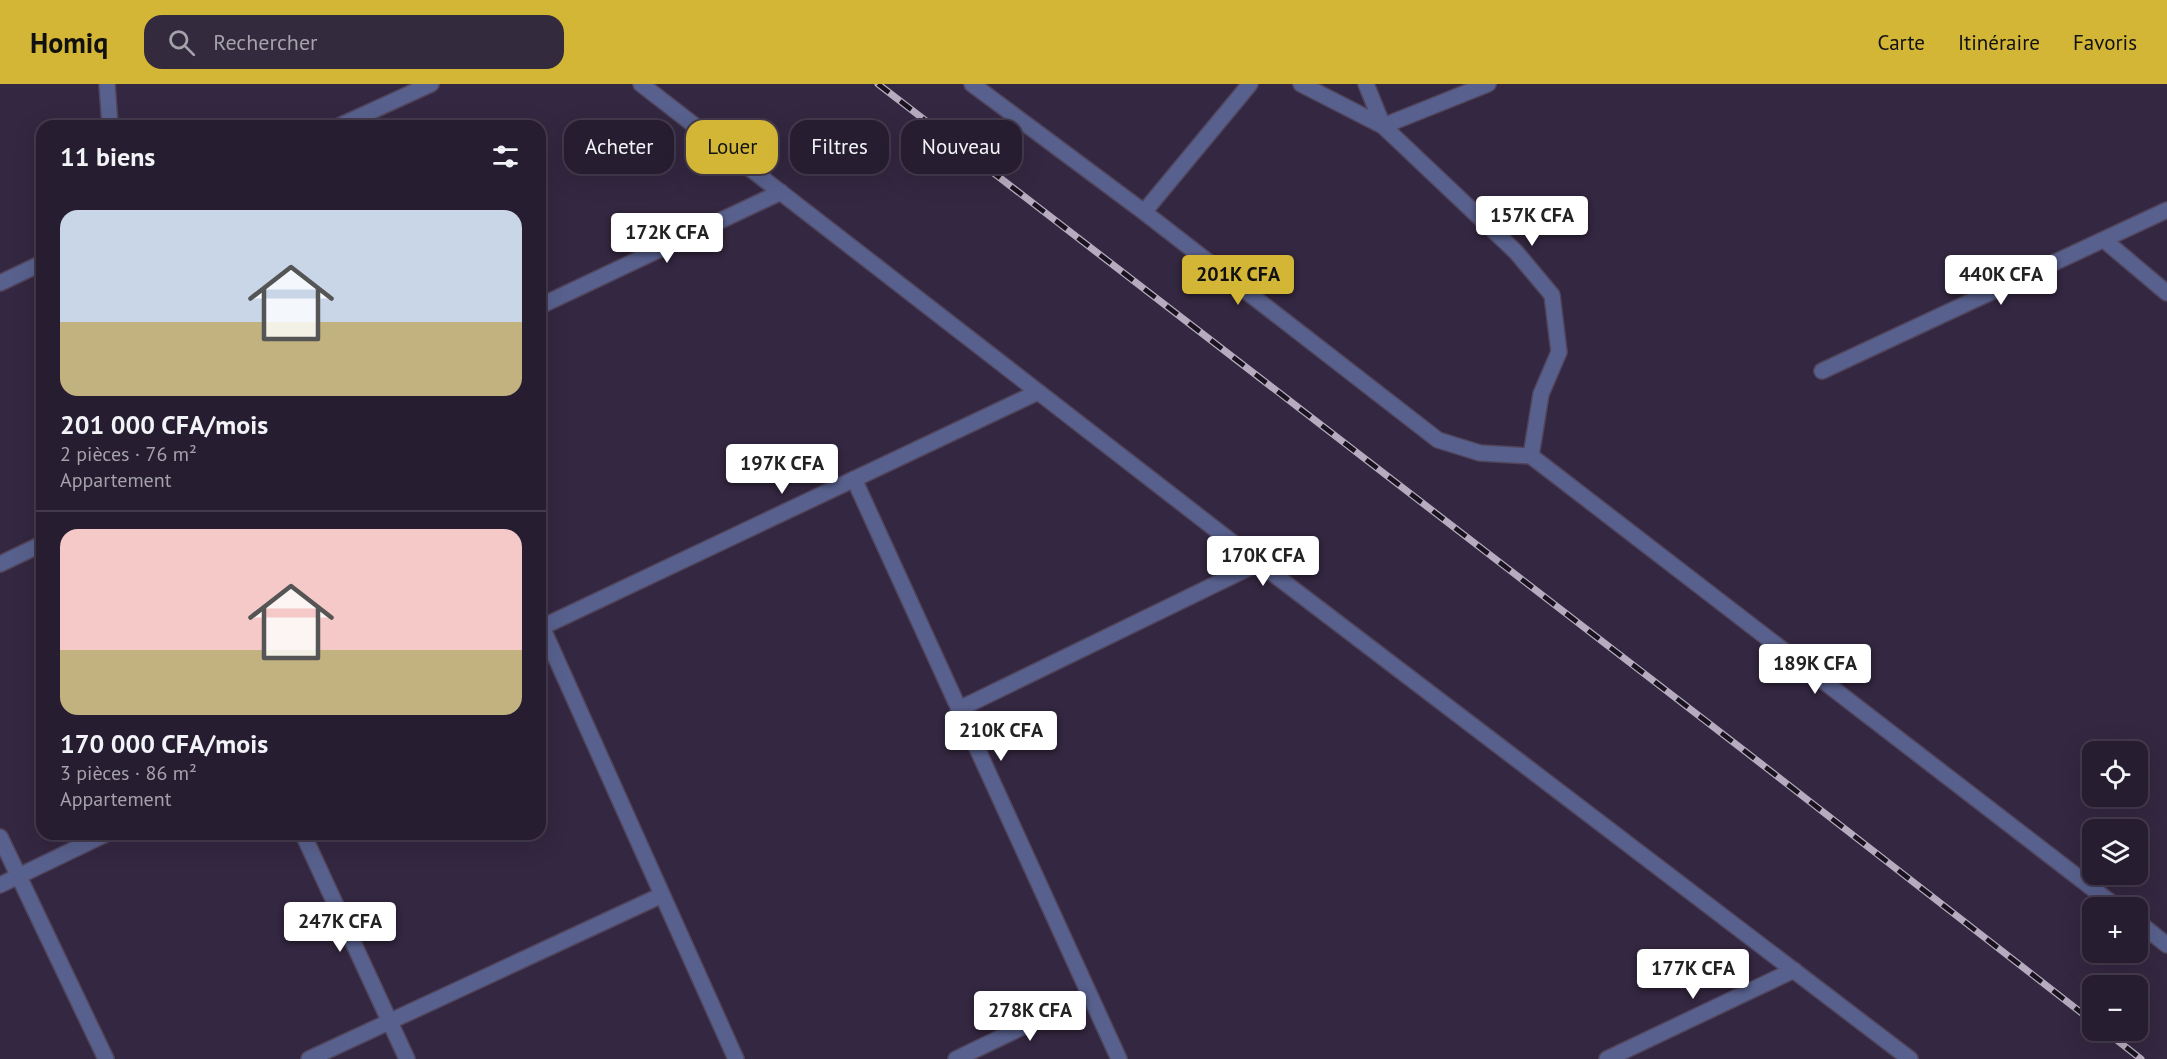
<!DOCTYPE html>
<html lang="fr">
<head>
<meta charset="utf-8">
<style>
	body { margin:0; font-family:"PT Sans",sans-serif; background:#332a3d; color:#f1f3f6; height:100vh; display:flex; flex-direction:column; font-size:22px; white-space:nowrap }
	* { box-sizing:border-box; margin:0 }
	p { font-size:20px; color:#a4a2ab }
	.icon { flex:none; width:33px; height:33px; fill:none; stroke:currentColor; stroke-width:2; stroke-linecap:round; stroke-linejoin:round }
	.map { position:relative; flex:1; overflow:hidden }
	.sheet { position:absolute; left:36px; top:36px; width:510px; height:720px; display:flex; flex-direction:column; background:#271d31; border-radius:18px; box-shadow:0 6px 24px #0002,0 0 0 2px #433b4d }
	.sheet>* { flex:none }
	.banner { position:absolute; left:564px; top:36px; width:570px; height:54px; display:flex; gap:12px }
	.fabs { position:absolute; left:2082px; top:657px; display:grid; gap:12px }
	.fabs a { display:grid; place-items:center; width:66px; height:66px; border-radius:12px; background:#271d31; box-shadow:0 6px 24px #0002,0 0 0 2px #433b4d; font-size:30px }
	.price { position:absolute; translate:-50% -51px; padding:0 14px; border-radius:6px; background:#fff; color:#222; font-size:20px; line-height:39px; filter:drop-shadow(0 2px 3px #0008) }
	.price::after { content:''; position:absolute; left:50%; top:36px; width:18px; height:14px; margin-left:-9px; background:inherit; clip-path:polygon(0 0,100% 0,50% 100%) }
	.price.selected { background:#d3b635; color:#111 }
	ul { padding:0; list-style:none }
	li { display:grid; align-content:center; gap:12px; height:318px; padding:0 24px }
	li+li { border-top:2px solid #433b4d }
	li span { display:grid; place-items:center; height:186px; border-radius:18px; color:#555 }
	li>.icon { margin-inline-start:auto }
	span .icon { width:108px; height:108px; fill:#fffc; stroke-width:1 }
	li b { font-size:26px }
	h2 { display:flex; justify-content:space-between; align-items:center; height:72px; padding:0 24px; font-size:26px }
	.tag { padding:0 21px; border-radius:18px; background:#271d31; box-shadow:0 6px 24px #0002,0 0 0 2px #433b4d; font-size:21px; line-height:54px }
	.tag.selected { background:#d3b635; color:#111 }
	header { display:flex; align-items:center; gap:36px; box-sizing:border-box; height:84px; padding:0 30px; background:#d3b635; color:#111 }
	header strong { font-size:28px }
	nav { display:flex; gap:33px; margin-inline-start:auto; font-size:21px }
	.search { width:420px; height:54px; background:#332a3d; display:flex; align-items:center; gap:15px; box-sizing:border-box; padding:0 21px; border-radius:18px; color:#a4a2ab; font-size:22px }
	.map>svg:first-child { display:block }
</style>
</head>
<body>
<header>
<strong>Homiq</strong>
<div class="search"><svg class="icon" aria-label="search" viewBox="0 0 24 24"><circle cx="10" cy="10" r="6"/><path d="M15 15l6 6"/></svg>Rechercher</div>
<nav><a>Carte</a><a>Itinéraire</a><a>Favoris</a></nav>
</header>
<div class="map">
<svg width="2167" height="975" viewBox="0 0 2167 975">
	<rect width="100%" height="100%" fill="#342741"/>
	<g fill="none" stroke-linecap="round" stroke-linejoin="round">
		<defs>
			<g id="minor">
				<polyline points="107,0 110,42"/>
				<polyline points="641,0 1259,479 1910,975"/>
				<polyline points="972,0 1144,128 1438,356 1480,369 1531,372 2118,824"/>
				<polyline points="1301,0 1383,42 1488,0"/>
				<polyline points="1366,0 1383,42 1516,168 1552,211 1559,268 1541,310 1531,372"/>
				<polyline points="339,42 431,0"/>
				<polyline points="1144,128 1250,0"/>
				<polyline points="2104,156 2167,209"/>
				<polyline points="0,199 42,179"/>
				<polyline points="540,222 781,108"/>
				<polyline points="1822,287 2167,126"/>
				<polyline points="854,395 1119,975"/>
				<polyline points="0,480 42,460"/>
				<polyline points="542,543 736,975"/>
				<polyline points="540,544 1038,308"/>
				<polyline points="959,625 1259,479"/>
				<polyline points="303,750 407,975"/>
				<polyline points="0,753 106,975"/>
				<polyline points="0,801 106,750"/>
				<polyline points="2138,838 2167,861"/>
				<polyline points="309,975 662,811"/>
				<polyline points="956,975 1089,911"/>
				<polyline points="1607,975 1794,886"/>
			</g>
		</defs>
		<use href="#minor" stroke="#51455d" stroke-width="18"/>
		<use href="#minor" stroke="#58608d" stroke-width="15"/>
		<defs>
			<g id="rail">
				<polyline points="878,0 1746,668 2092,937"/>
				<polyline points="2104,946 2141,975"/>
			</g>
		</defs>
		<use href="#rail" stroke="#b5acbf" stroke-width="7"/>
		<use href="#rail" stroke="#19131f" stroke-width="4.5" stroke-dasharray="14" stroke-linecap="butt"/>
	</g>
</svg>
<div class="fabs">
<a><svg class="icon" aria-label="locate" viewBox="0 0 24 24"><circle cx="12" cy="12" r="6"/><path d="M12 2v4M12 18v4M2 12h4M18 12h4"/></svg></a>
<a><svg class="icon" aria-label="layers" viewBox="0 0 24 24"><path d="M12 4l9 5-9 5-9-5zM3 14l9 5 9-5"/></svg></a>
<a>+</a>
<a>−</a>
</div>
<b class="price" style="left:1532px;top:163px">157K CFA</b>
<b class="price" style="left:667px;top:180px">172K CFA</b>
<b class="price selected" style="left:1238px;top:222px">201K CFA</b>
<b class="price" style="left:2001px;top:222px">440K CFA</b>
<b class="price" style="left:782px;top:411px">197K CFA</b>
<b class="price" style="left:1263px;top:503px">170K CFA</b>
<b class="price" style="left:1815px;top:611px">189K CFA</b>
<b class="price" style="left:1001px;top:678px">210K CFA</b>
<b class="price" style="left:340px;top:869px">247K CFA</b>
<b class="price" style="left:1693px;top:916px">177K CFA</b>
<b class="price" style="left:1030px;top:958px">278K CFA</b>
<div class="banner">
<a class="tag">Acheter</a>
<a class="tag selected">Louer</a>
<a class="tag">Filtres</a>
<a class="tag">Nouveau</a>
</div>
<section class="sheet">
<h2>11 biens<svg class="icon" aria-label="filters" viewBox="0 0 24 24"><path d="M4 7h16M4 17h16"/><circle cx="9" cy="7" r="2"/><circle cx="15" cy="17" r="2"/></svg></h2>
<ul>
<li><span style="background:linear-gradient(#c9d6e8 60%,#c2b280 0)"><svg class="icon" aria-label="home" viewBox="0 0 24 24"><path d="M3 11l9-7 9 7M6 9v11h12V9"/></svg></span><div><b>201 000 CFA/mois</b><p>2 pièces · 76 m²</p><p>Appartement</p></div></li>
<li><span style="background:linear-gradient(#f6c9c9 65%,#c2b280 0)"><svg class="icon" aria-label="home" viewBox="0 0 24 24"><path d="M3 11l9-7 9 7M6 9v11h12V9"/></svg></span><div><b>170 000 CFA/mois</b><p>3 pièces · 86 m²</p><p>Appartement</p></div></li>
</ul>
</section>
</div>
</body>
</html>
